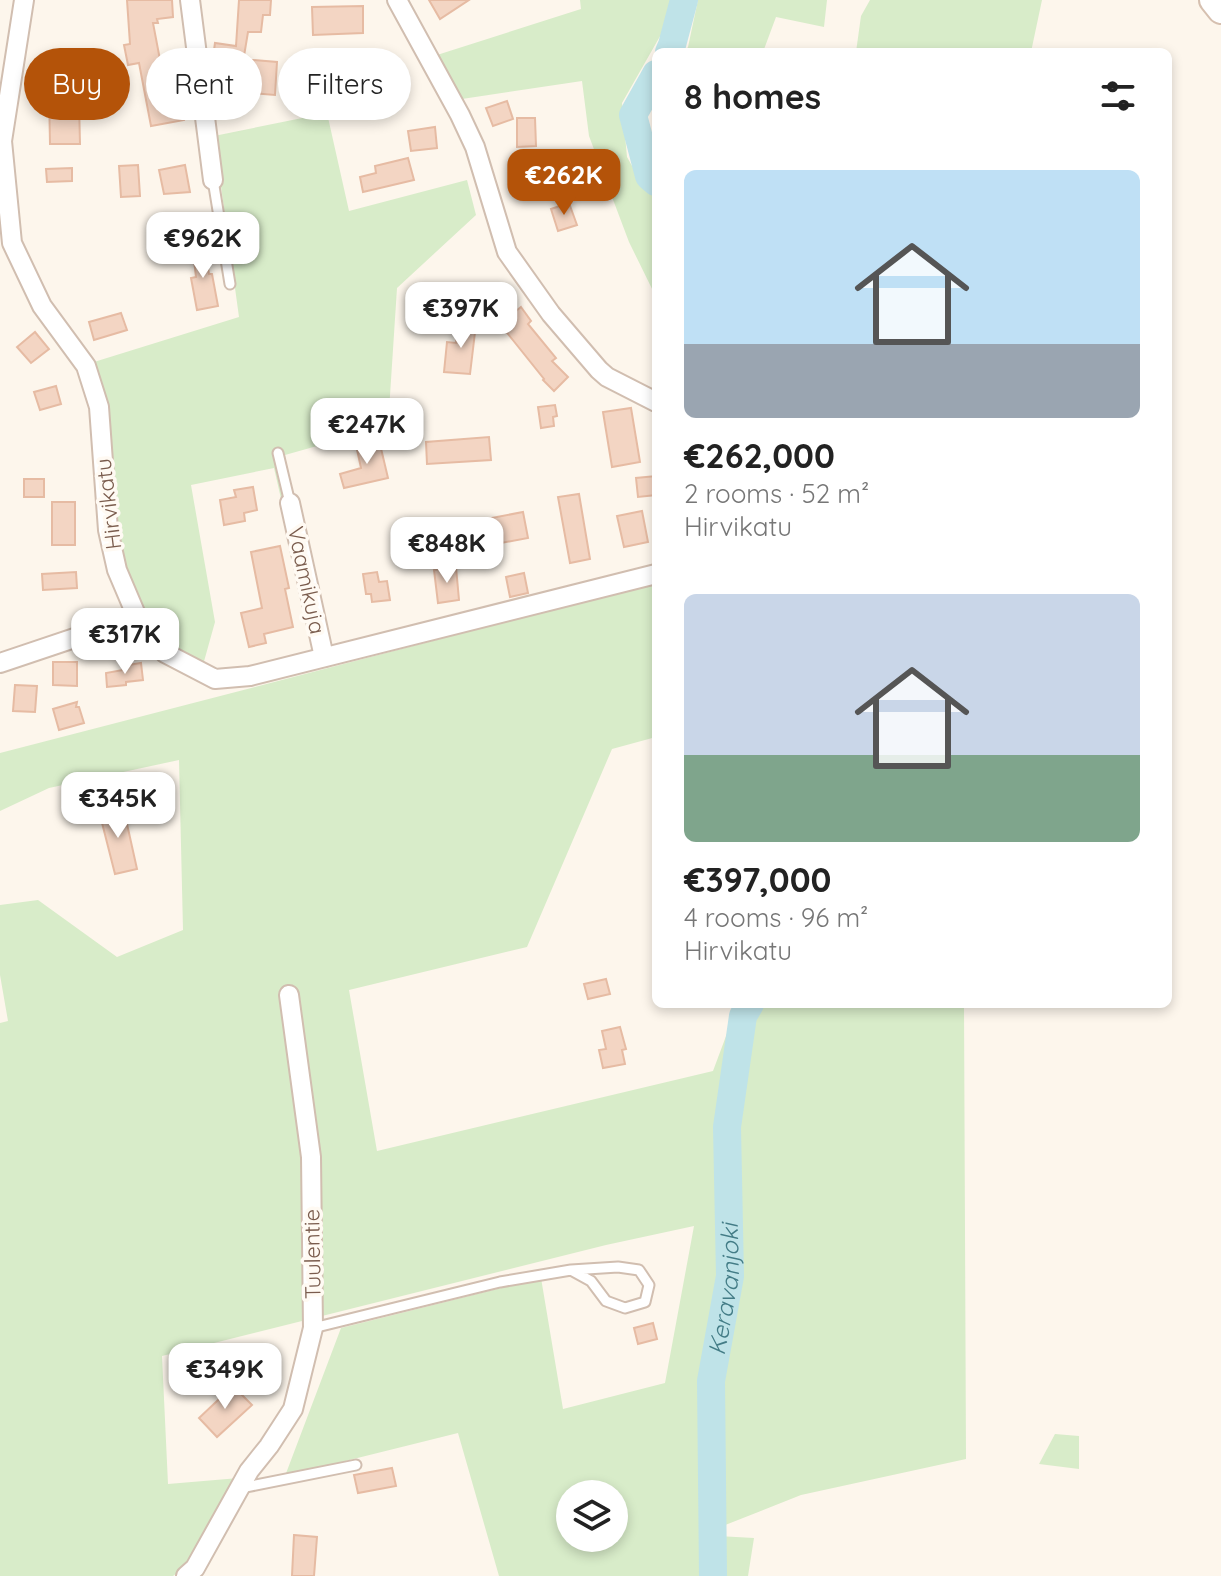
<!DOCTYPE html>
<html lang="en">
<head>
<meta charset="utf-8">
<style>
	body { margin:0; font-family:Quicksand,sans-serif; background:#f6f6f6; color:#222; height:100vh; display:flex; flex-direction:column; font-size:30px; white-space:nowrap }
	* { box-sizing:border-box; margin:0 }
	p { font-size:26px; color:#767676 }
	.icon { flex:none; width:44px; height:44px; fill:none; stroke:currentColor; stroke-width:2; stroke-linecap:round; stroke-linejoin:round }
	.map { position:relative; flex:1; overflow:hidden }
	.details { position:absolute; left:652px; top:48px; width:520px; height:960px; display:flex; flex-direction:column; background:#fff; border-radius:12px; box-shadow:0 4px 12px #0003 }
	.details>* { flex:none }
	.hud { position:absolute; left:24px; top:48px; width:508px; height:72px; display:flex; gap:16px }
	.controls { position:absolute; left:556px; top:1480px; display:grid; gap:16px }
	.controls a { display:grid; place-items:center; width:72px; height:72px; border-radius:50%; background:#fff; box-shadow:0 4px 12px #0003; font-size:40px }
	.price { position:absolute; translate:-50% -68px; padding:0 18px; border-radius:16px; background:#fff; color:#222; font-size:26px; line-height:52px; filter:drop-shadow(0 2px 4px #0008) }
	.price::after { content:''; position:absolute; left:50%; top:48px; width:24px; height:18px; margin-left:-12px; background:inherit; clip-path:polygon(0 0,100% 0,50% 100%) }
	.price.on { background:#b45309; color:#fff }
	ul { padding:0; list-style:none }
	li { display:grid; align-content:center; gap:16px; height:424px; padding:0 32px }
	li span { display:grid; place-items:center; height:248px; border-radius:12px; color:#555 }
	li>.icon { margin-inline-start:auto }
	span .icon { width:144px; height:144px; fill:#fffc; stroke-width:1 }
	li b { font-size:34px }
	h2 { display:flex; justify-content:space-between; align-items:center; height:96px; padding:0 32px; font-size:34px }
	.tag { padding:0 28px; border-radius:36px; background:#fff; box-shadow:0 4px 12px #0003; font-size:28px; line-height:72px }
	.tag.on { background:#b45309; color:#fff }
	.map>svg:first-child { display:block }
</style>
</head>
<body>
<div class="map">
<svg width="1221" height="1576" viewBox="0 0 1221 1576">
	<rect width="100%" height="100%" fill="#fdf6ec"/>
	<g fill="#d8ecc9" fill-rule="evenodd">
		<polygon points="580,0 676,0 663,31 622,103 627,157 644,187 656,197 656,297 629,242 589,136 582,81 462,99 437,55 581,9"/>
		<polygon points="698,0 827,0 824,27 776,17 763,52 685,52 688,47"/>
		<polygon points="870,0 1042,0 1031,52 856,52 861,16"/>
		<polygon points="327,113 349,211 467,180 476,215 397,288 388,426 285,455 293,501 282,503 274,468 191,485 215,622 203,665 171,647 142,612 124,565 112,505 106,406 94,362 239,317 214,136"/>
		<path d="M656 583V737L612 749 527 947 349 990 377 1151 713 1071 738 1004H964L966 1459 801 1495 700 1535 754 1538 748 1576H499L458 1433 285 1476 341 1328 541 1278 563 1409 665 1383 694 1226 606 1245 162 1356 168 1484 239 1478 189 1564 173 1576H0V1023L8 1021 0 975V905L38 900 117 957 183 930 179 760 49 788 0 811V753ZM570 1494H614V1538H570Z"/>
		<polygon points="1055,1434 1079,1436 1079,1469 1039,1464"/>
	</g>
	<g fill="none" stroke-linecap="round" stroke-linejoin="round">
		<g stroke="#bfe3e8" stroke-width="28">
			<polyline points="669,52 672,45 684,0"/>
			<polyline points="656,74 633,115 649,176 656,182"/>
			<path id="s1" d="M713 1576 711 1381 730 1276 727 1127 743 1016 750 1004"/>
		</g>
	</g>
	<g fill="#f3d5c3" stroke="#e6bba3" stroke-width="2">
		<polygon points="127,0 172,0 173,17 157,19 158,23 153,23 168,102 181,100 184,120 151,126 139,63 128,65 124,45 130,44"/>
		<polygon points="239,0 271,0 270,15 263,15 261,32 248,32 243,62 213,57 215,43 236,46"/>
		<polygon points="429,0 469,0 440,19"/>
		<polygon points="363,6 363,33 313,35 312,7"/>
		<polygon points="44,54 73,54 74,103 79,103 80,144 50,144 49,92 45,92"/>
		<polygon points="253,60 277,62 275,95 251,93"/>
		<polygon points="507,101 513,119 493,126 486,108"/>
		<polygon points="517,118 535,118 536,146 517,147"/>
		<polygon points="435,127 437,148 411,151 408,131"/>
		<polygon points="408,158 414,180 363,192 360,177 376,173 375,166"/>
		<polygon points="138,165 140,196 121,197 119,166"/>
		<polygon points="185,165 190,192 164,194 159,170"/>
		<polygon points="72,168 72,181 47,182 46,169"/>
		<polygon points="569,203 577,225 558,231 551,209"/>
		<polygon points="204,242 209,274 212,274 218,306 197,310 191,278 196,277 192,244"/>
		<polygon points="521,307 531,321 528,324 556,358 552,361 568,377 554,391 543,380 544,379 500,324"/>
		<polygon points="121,313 127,330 94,340 89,322"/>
		<polygon points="458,322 476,324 470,374 444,372 447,342 456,343"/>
		<polygon points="35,332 49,349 31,363 17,347"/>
		<polygon points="56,386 61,404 40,410 34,392"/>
		<polygon points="555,405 557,416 553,417 554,426 541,428 538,407"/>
		<polygon points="631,408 640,462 612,467 603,412"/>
		<polygon points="489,437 491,460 427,464 426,442"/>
		<polygon points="379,440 388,478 344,488 340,474 361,468 356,445"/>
		<polygon points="656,476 656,495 638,497 636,478"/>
		<rect x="24" y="479" width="20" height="18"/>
		<polygon points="253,487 257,510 244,513 245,521 224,525 220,500 236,497 234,490"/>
		<polygon points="579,494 590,559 570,563 558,497"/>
		<rect x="52" y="502" width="23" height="43"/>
		<polygon points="642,511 648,542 624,547 617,516"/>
		<polygon points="523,512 528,538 485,546 481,520"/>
		<polygon points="280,546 289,588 285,589 293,627 264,634 266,643 249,647 241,613 262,608 251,552"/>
		<polygon points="456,567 459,600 438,603 434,570"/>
		<polygon points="76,572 77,588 43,590 42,574"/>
		<polygon points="377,572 379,582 387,581 390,600 372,602 371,594 366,594 363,574"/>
		<polygon points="524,573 528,593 510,597 506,577"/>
		<polygon points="53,662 77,662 77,686 53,685"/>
		<polygon points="141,663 143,680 126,682 126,685 107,687 106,673 123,670 122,666"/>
		<polygon points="15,685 37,686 35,712 13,711"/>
		<polygon points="77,702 76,707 79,707 84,723 59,730 53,709"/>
		<polygon points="123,806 137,869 115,874 99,811"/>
		<polygon points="606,979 610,994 588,999 584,984"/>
		<polygon points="620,1027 626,1049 622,1050 625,1064 603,1068 599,1050 606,1049 602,1031"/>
		<polygon points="653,1323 657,1339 638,1344 634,1328"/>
		<polygon points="233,1386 252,1405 217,1437 199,1418"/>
		<polygon points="392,1468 396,1486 358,1493 354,1475"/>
		<polygon points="294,1535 317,1537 314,1576 292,1576"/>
	</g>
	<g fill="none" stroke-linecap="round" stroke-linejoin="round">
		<defs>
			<g id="lane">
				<polyline points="213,180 230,284"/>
				<polyline points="278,453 290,503"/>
				<polyline points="313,1328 500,1282 571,1270 591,1281 606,1301 625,1308 645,1302 649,1285 639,1270 618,1267 571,1270"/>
				<polyline points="241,1488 356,1465"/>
			</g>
			<g id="street">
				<polyline points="24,0 2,141 12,243 42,306 86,366 99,407 108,530 117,570 137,617 165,653 215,679 250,676 656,574"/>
				<polyline points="190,0 213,180"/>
				<polyline points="397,0 460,115 475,147 507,252 551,314 599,370 607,377 656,402"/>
				<polyline points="290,503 324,657"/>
				<polyline points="0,663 137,617"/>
				<polyline points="186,1576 195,1568 249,1471 269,1446 293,1409 313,1328 311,1157 289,995"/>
			</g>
			<polyline id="secondary" points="1213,0 1221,10"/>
		</defs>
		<use href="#lane" stroke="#d1beb0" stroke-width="13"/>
		<use href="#street" stroke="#d1beb0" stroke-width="22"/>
		<use href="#secondary" stroke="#d6c0b0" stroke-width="30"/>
		<use href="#lane" stroke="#fff" stroke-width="9"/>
		<use href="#street" stroke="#fff" stroke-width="18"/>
		<use href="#secondary" stroke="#fff" stroke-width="26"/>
	</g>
	<g text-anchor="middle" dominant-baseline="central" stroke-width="7" stroke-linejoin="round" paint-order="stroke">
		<g font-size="22" fill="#7a5c4d" stroke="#fffaf3">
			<text transform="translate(108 504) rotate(-97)">Hirvikatu</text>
			<text transform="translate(307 580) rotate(78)">Vaamikuja</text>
			<text transform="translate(312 1254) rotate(-91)">Tuulentie</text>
		</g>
		<g font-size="24" font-style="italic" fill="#437c86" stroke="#fffaf3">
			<text stroke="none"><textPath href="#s1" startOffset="288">Keravanjoki</textPath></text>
		</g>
	</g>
</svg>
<div class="controls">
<a><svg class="icon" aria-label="layers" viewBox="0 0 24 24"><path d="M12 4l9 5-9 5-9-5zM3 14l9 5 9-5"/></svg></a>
</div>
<b class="price on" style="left:564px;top:217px">€262K</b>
<b class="price" style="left:203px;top:280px">€962K</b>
<b class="price" style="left:461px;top:350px">€397K</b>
<b class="price" style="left:367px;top:466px">€247K</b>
<b class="price" style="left:447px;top:585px">€848K</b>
<b class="price" style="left:125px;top:676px">€317K</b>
<b class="price" style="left:118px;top:840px">€345K</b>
<b class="price" style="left:225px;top:1411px">€349K</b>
<div class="hud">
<a class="tag on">Buy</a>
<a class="tag">Rent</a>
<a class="tag">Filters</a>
</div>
<section class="details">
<h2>8 homes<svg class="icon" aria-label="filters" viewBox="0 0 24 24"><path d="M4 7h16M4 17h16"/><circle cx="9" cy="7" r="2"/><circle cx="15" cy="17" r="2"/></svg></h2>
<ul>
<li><span style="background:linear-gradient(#bfe0f5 70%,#9aa5b1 0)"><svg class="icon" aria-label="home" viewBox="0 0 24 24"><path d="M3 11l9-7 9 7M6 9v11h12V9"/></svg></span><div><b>€262,000</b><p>2 rooms · 52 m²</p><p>Hirvikatu</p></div></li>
<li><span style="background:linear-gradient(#c9d6e8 65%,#7fa58c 0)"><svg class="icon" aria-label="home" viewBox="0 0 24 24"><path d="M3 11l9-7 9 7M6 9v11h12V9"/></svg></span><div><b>€397,000</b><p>4 rooms · 96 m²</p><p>Hirvikatu</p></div></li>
</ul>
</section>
</div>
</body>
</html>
